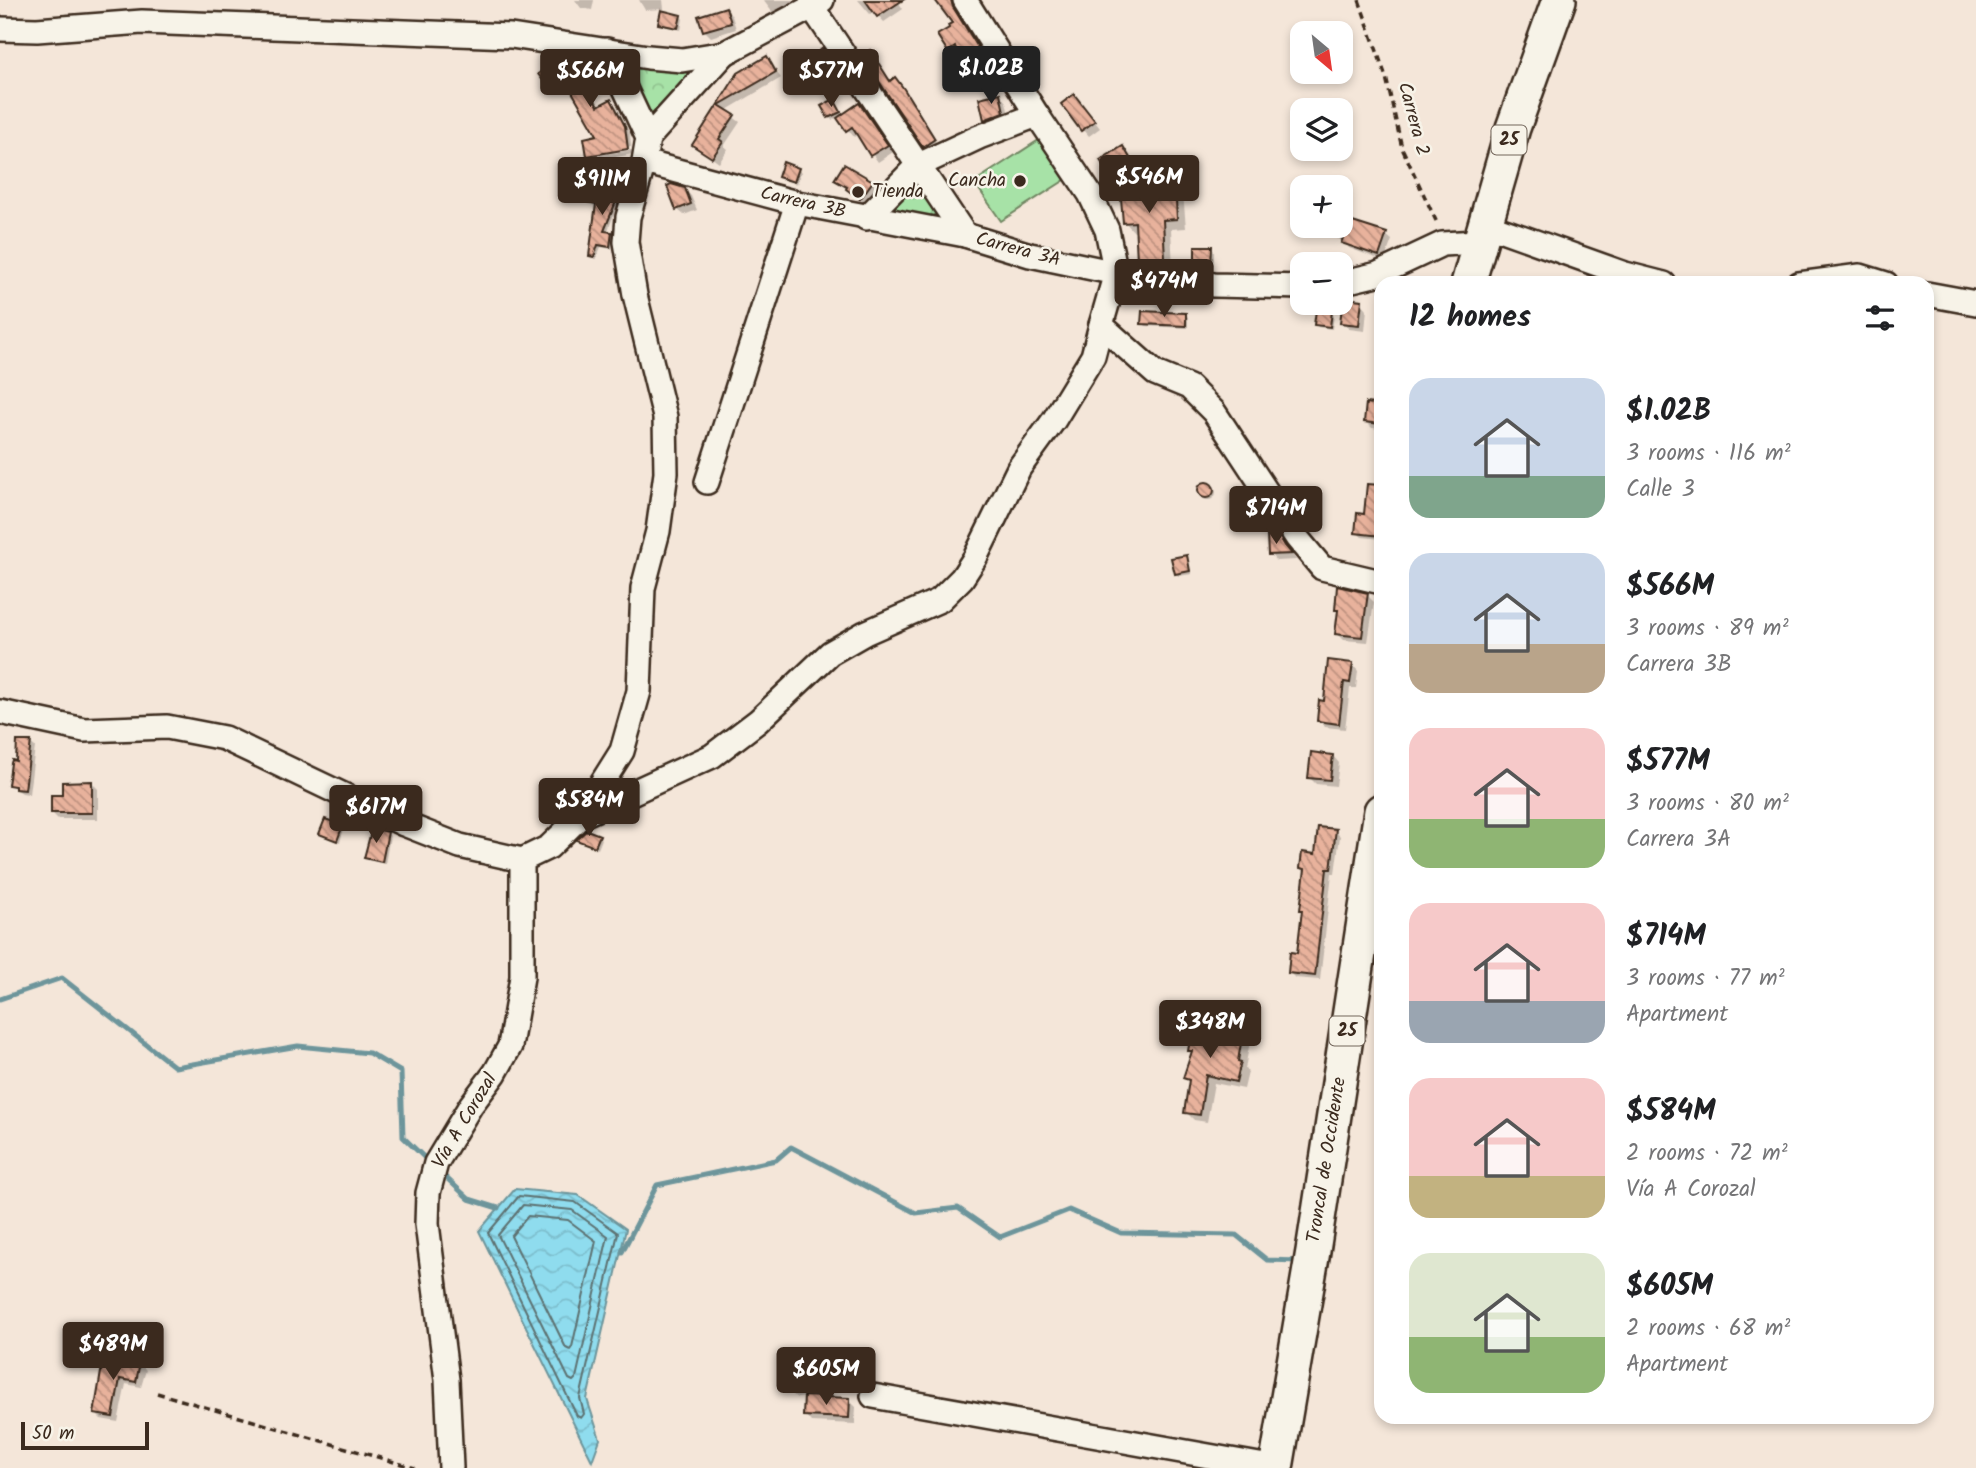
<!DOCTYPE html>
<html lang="en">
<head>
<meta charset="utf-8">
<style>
	body { margin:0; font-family:Kalam,sans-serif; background:#f6f6f6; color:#202124; height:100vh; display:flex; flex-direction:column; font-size:26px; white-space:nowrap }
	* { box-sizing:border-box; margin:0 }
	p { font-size:23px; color:#757577 }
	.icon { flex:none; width:38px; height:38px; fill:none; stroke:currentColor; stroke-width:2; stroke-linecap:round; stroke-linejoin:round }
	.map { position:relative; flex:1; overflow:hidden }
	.details { position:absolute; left:1374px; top:276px; width:560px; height:1148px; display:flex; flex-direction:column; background:#fff; border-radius:21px; box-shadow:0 4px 10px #0003 }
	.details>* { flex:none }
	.needle { width:46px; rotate:151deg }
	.buttons { position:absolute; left:1290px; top:21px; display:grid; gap:14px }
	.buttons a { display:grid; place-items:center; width:63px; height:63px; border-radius:14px; background:#fff; box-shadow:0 4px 10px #0003; font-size:35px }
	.scale { position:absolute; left:21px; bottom:18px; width:128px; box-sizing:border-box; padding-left:7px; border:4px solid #3b2a1e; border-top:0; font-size:19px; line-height:24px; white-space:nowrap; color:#3b2a1e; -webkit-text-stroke:5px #f7f3e8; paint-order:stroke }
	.price { position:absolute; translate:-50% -60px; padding:0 16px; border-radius:7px; background:#3b2a1e; color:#fff; font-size:23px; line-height:46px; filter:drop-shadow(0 2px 4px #0008) }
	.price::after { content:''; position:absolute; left:50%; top:42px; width:21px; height:16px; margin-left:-10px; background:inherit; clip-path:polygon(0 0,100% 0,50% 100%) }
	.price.current { background:#222; color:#fff }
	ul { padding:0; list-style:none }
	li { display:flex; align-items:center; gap:21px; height:175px; padding:0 35px }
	li span { display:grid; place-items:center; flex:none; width:196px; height:140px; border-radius:21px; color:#555 }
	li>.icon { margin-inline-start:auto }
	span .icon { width:84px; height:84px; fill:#fffc; stroke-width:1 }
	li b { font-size:30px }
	h2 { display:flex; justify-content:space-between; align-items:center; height:84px; padding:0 35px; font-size:30px }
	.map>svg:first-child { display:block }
</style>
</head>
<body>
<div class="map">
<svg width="1976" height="1468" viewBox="0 0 1976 1468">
	<defs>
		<pattern id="forest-crowns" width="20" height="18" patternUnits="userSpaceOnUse" patternTransform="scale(1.75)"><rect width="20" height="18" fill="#a7e2a7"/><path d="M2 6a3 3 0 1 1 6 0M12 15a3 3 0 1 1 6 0" fill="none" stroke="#91c28f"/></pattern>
		<pattern id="water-waves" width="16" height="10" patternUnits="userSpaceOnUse" patternTransform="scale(1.75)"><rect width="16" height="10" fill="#8fdcee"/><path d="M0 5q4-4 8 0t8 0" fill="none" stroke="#7cbdcc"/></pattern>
		<pattern id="building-back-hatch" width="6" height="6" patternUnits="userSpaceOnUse" patternTransform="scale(1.75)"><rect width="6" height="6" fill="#e8b29c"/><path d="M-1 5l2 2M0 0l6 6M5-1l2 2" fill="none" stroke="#bd917f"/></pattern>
	</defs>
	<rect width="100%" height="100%" fill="#f4e6d9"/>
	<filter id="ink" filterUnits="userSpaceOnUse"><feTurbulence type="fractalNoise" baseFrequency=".0143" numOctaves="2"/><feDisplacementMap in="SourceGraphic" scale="14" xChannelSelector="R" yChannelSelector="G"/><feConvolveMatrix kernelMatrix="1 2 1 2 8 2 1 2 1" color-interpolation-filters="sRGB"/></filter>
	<g filter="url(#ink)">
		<polygon fill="#a7e2a7" stroke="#718662" stroke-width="2" points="1039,140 1065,180 1001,221 974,182"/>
		<g fill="url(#forest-crowns)" stroke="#718662" stroke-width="2">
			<polygon points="695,66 673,92 649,130 638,103 629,68 667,69"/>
			<polygon points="911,178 940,207 931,219 890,212"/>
		</g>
		<polygon fill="url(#water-waves)" stroke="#6d959b" stroke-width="2" points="515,1189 578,1195 626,1229 587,1399 600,1439 592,1461 479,1231"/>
		<g fill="#0003">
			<polygon points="575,0 594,0 592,10 581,8"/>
			<polygon points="639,0 663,0 664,9 645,10"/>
			<polygon points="763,0 800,0 773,13"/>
			<polygon points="858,0 897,0 903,9 884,22 874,11 870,14"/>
			<polygon points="938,0 956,0 956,13 987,61 968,68 959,51 953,54 949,51 954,23"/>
			<polygon points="725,9 732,16 736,29 711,37 704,30"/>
			<polygon points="680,16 683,19 681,30 663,26 660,23"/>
			<polygon points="825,53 836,68 828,75 825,72"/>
			<polygon points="767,59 781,78 725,111 740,122 724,146 728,149 719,163 694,145 739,75"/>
			<polygon points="571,61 577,67 600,107 611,102 617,107 630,134 631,147 591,154 591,157 589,155 600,137 569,81 555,92 549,86"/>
			<polygon points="897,82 936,142 927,148 890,83"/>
			<polygon points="1000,95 1006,102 1010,119 992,126 986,119"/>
			<polygon points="1080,103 1100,128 1089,136 1063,104"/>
			<polygon points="836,104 843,116 859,105 893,152 878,162 858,134 854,137 838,117 832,120 829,117"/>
			<polygon points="1122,149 1135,165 1115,177 1102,161"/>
			<polygon points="632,150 633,154 594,161 591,157"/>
			<polygon points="798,169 801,172 797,184 780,176"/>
			<polygon points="836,180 872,182 877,187 865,203"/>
			<polygon points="1174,184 1183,193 1186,228 1171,229 1173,267 1148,269 1138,259 1137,232 1134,232 1125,222"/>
			<polygon points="684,189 691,196 697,210 684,215 677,209"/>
			<polygon points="619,193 621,196 607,233 614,236 612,249 601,247 596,259 593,258 590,256 597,205 589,201 606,194"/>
			<polygon points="1311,226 1340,226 1386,235 1392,240 1384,261 1349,248 1344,241 1316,231"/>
			<polygon points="1211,248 1214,251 1214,270 1200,270 1197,268"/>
			<polygon points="1361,302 1367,309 1365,331 1349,329 1342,322"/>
			<polygon points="1331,313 1334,316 1332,329 1318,327 1316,324"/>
			<polygon points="1186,315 1188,317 1188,328 1146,326 1143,323"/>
			<polygon points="1381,407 1381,429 1372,428 1365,421"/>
			<circle cx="1208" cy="492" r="8"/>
			<polygon points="1381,487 1381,539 1362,537 1356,532"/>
			<polygon points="1277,536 1284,543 1296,560 1276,561 1270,554"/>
			<polygon points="1186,557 1192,574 1179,576 1176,574"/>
			<polygon points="1367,595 1374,602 1368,642 1344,640 1337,633 1340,613 1336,609"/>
			<polygon points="1352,664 1358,671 1356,688 1350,688 1345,729 1325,727 1319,720 1325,702"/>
			<polygon points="30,743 35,747 29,794 22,793 10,785 18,763"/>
			<polygon points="1333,756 1339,763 1336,786 1316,784 1309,777"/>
			<polygon points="92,783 98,789 98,819 58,819 52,813 64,797"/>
			<polygon points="342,827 344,829 340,842 321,834"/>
			<polygon points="1335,831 1340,836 1335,873 1332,873 1320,980 1295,978 1290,973 1299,955 1306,872 1302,868 1316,856"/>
			<polygon points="388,834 390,836 385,864 368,860 366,858"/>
			<polygon points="599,837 602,839 598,849 578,840"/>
			<polygon points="1242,1032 1250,1041 1245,1069 1248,1072 1244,1089 1214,1083 1207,1122 1194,1120 1186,1112 1191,1083 1185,1077 1193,1053 1190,1050"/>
			<polygon points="105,1356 140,1364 146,1370 141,1387 126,1384 118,1422 101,1419 95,1413"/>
			<polygon points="801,1371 807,1378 810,1398 849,1400 856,1407 855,1424 811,1422 805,1415 806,1397 797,1398 790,1392"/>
		</g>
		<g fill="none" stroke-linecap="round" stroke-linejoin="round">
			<g stroke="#5d7171" stroke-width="2">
				<polygon points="519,1196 575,1202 618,1233 580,1398 584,1414 581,1418 577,1416 488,1233"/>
				<polygon points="523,1205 572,1210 608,1236 576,1378 573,1381 569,1379 498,1235"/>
				<polygon points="528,1216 568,1220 596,1241 572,1347 570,1350 566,1348 511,1236"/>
			</g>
			<g stroke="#6d959b" stroke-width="5">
				<polyline points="0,999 62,978 175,1067 298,1046 369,1053 401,1072 403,1137 430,1163"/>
				<polyline points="440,1172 469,1199 498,1208"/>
				<polyline points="622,1252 657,1185 776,1160 791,1147 916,1213 958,1208 1000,1237 1069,1210 1121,1233 1236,1235 1267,1260 1299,1261"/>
			</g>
		</g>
		<g fill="url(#building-back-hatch)" stroke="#3b2a1e" stroke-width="2">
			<polygon points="865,0 903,0 877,17"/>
			<polygon points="935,0 951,0 953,7 984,57 962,66 955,47 948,52 937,35 949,28 948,25 952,23"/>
			<polygon points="726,7 731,23 703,31 698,16"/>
			<polygon points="661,10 681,15 678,28 658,24"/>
			<polygon points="823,48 834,65 824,73 812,57"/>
			<polygon points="870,50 890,81 895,77 904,89 935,139 923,147 862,56"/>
			<polygon points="767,56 776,72 719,105 735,115 719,139 723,142 712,158 692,145 738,73"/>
			<polygon points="556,57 572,59 598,106 611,99 625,126 628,149 587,156 584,138 597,135 563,76 548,87 538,74 555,61 554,59"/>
			<polygon points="1000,93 1004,112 984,120 979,98"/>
			<polygon points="1074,94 1095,121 1081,131 1061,104"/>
			<polygon points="834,99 841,112 828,118 821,106"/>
			<polygon points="859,103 888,145 870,156 852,127 846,131 837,118"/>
			<polygon points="1123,146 1130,158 1107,171 1100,160"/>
			<polygon points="783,162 799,168 794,182 778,177"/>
			<polygon points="844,164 873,181 860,199 846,189 847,187 834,180"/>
			<polygon points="1175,182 1177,219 1163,220 1165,258 1137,260 1135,222 1123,223 1120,186"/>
			<polygon points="671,184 685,188 691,204 676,210 667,186"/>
			<polygon points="607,187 620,192 604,231 612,232 610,247 598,245 594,257 589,256 596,204 587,202 591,188 605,192"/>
			<polygon points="1340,218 1387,233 1379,256 1341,243 1343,238 1314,228 1315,226 1340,226"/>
			<polygon points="1195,246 1212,246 1211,267 1195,268"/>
			<polygon points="1343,298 1362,300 1359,325 1340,323"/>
			<polygon points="1316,310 1332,311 1330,327 1314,325"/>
			<polygon points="1142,311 1186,313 1186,326 1141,324"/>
			<polygon points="1366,403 1381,405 1381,424 1364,422"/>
			<circle cx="1206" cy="490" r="8"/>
			<polygon points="1367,484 1381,485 1381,536 1355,533 1357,513 1364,514"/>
			<polygon points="1278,534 1285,546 1292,554 1268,555 1267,535"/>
			<polygon points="1187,555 1190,571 1175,574 1171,558"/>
			<polygon points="1337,586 1368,593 1362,637 1335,634 1338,610 1335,610"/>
			<polygon points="1328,660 1353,663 1350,683 1344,682 1339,724 1317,721 1319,700 1324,701"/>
			<polygon points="17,741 31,741 25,790 15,789 15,786 8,785 11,763 12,760 16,761"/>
			<polygon points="1311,752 1333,755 1330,780 1308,778"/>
			<polygon points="92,781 92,813 51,813 51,795 62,795 62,782"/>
			<polygon points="325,819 343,825 337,841 319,834"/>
			<polygon points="1318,827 1336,829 1331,869 1327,869 1315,976 1288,973 1290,952 1297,953 1302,910 1300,910 1305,869 1300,868 1302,852 1315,854"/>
			<polygon points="372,828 388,832 382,862 364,858"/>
			<polygon points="587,830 600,835 595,847 576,840"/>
			<polygon points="1193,1022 1243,1031 1238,1061 1241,1062 1236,1082 1206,1075 1200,1115 1184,1113 1189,1080 1183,1078 1192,1051 1188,1051"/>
			<polygon points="104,1354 140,1362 136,1382 120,1379 113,1417 94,1414"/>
			<polygon points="801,1369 804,1391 789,1392 786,1371"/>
			<polygon points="804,1396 850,1398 849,1418 803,1416"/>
		</g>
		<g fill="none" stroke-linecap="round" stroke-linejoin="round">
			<defs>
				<g id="minor">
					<polyline points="965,0 1037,115 1090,194 1107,230 1116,273 1101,325 1155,373 1189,387 1214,412 1297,538 1322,568 1381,582"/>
					<polyline points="812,7 965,235"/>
					<polyline points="0,29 37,30 142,22 511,36 648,57 682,60 725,53 812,7 822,0"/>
					<polyline points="648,138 725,53"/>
					<polyline points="644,162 797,203 965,235 1030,255 1116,273 1214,285 1302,287"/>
					<polyline points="866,218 917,166 979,137 1037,115"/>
					<polyline points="1485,224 1625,274 1664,284"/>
					<polyline points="1340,283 1378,274 1442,244 1478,242"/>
					<polyline points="1799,284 1860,276 1886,284"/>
					<polyline points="1927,294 1976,303"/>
					<polyline points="707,482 797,203"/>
					<polyline points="0,712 84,730 167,727 224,738 404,824 460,846 522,860 549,847 581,816 622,751 639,691 643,588 658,531 666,473 665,417 635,295 626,242 628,217 644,162 648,138 607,50"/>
					<polyline points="581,816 712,756 758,721 830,653 865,633 940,600 962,578 975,558 1019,468 1054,420 1093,356 1101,325"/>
					<polyline points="873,1396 1276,1468"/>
					<polyline points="451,1468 447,1380 427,1224 428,1193 436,1163 471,1105 495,1073 510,1046 522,977 522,860"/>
				</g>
				<g id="highway">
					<polyline points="1468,284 1513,128 1559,0"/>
					<polyline points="1276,1468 1313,1251 1381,811"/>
				</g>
			</defs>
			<use href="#minor" stroke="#3b2a1e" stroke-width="28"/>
			<use href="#highway" stroke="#3b2a1e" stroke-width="38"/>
			<g stroke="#3b2a1e" stroke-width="3.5" stroke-dasharray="7 5" stroke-linecap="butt">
				<polyline points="1359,0 1386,77 1402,148 1438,225"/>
				<polyline points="157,1393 415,1468"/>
			</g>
			<use href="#minor" stroke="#f7f3e8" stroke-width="23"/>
			<use href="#highway" stroke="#f7f3e8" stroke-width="33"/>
		</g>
	</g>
	<g fill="#3b2a1e" stroke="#f7f3e8" stroke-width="2.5">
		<circle cx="1020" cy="181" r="7"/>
		<circle cx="858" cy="192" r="7"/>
	</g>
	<g text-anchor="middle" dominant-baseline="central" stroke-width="5" stroke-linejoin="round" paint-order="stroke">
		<g fill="#f7f3e8" stroke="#73665b" stroke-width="2">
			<rect x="1491.5" y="125.5" width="35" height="29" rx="5"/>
			<rect x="1329.5" y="1016.5" width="35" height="29" rx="5"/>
		</g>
		<g font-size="18" font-weight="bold" fill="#3b2a1e">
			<text x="1509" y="140">25</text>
			<text x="1347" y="1031">25</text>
		</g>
		<g font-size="19" fill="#3b2a1e" stroke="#f7f3e8">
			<text transform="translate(1413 119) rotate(75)">Carrera 2</text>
			<text transform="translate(803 203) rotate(13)">Carrera 3B</text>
			<text transform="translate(1018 250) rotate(15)">Carrera 3A</text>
			<text transform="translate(465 1121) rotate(-59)">Vía A Corozal</text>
			<text transform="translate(1327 1160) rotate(-81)">Troncal de Occidente</text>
		</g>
		<g font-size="19" fill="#3b2a1e" stroke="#f7f3e8" text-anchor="end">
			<text x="1006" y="181">Cancha</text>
			<text x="872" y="192" text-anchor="start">Tienda</text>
		</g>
	</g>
</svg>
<div class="buttons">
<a><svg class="needle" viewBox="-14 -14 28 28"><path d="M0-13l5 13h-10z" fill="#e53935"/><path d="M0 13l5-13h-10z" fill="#757577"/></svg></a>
<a><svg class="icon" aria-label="layers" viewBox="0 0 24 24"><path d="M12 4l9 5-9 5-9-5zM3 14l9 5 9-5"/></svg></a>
<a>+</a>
<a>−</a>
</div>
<div class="scale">50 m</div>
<b class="price current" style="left:991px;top:106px">$1.02B</b>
<b class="price" style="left:590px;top:109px">$566M</b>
<b class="price" style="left:831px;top:109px">$577M</b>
<b class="price" style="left:1149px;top:215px">$546M</b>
<b class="price" style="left:602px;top:217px">$911M</b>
<b class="price" style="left:1164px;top:319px">$474M</b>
<b class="price" style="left:1276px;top:546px">$714M</b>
<b class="price" style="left:589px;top:838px">$584M</b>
<b class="price" style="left:376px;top:845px">$617M</b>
<b class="price" style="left:1210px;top:1060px">$348M</b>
<b class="price" style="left:113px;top:1382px">$489M</b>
<b class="price" style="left:826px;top:1407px">$605M</b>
<section class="details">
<h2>12 homes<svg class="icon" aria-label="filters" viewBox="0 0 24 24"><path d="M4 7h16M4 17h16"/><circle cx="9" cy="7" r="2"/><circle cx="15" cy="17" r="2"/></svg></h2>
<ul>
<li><span style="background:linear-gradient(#c9d6e8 70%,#7fa58c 0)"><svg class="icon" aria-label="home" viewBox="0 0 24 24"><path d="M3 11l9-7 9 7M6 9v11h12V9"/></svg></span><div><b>$1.02B</b><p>3 rooms · 116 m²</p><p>Calle 3</p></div></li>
<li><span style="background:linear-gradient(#c9d6e8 65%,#b9a48a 0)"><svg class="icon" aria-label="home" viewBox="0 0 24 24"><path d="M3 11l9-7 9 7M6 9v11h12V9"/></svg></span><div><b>$566M</b><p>3 rooms · 89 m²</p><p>Carrera 3B</p></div></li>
<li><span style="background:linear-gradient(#f6c9c9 65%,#8fb573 0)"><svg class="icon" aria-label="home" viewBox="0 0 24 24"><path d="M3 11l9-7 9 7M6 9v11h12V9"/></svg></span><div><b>$577M</b><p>3 rooms · 80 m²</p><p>Carrera 3A</p></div></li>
<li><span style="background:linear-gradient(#f6c9c9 70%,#9aa5b1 0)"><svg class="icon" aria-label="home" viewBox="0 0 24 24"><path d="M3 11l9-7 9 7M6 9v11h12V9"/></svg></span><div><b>$714M</b><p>3 rooms · 77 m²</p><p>Apartment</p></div></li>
<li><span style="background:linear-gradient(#f6c9c9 70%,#c2b280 0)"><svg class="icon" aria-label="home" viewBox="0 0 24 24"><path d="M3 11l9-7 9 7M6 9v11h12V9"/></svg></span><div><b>$584M</b><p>2 rooms · 72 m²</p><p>Vía A Corozal</p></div></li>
<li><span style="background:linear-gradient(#dfe7d0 60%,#8fb573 0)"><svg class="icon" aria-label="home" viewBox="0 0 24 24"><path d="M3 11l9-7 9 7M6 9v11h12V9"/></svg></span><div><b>$605M</b><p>2 rooms · 68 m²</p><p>Apartment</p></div></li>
</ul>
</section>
</div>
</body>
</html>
